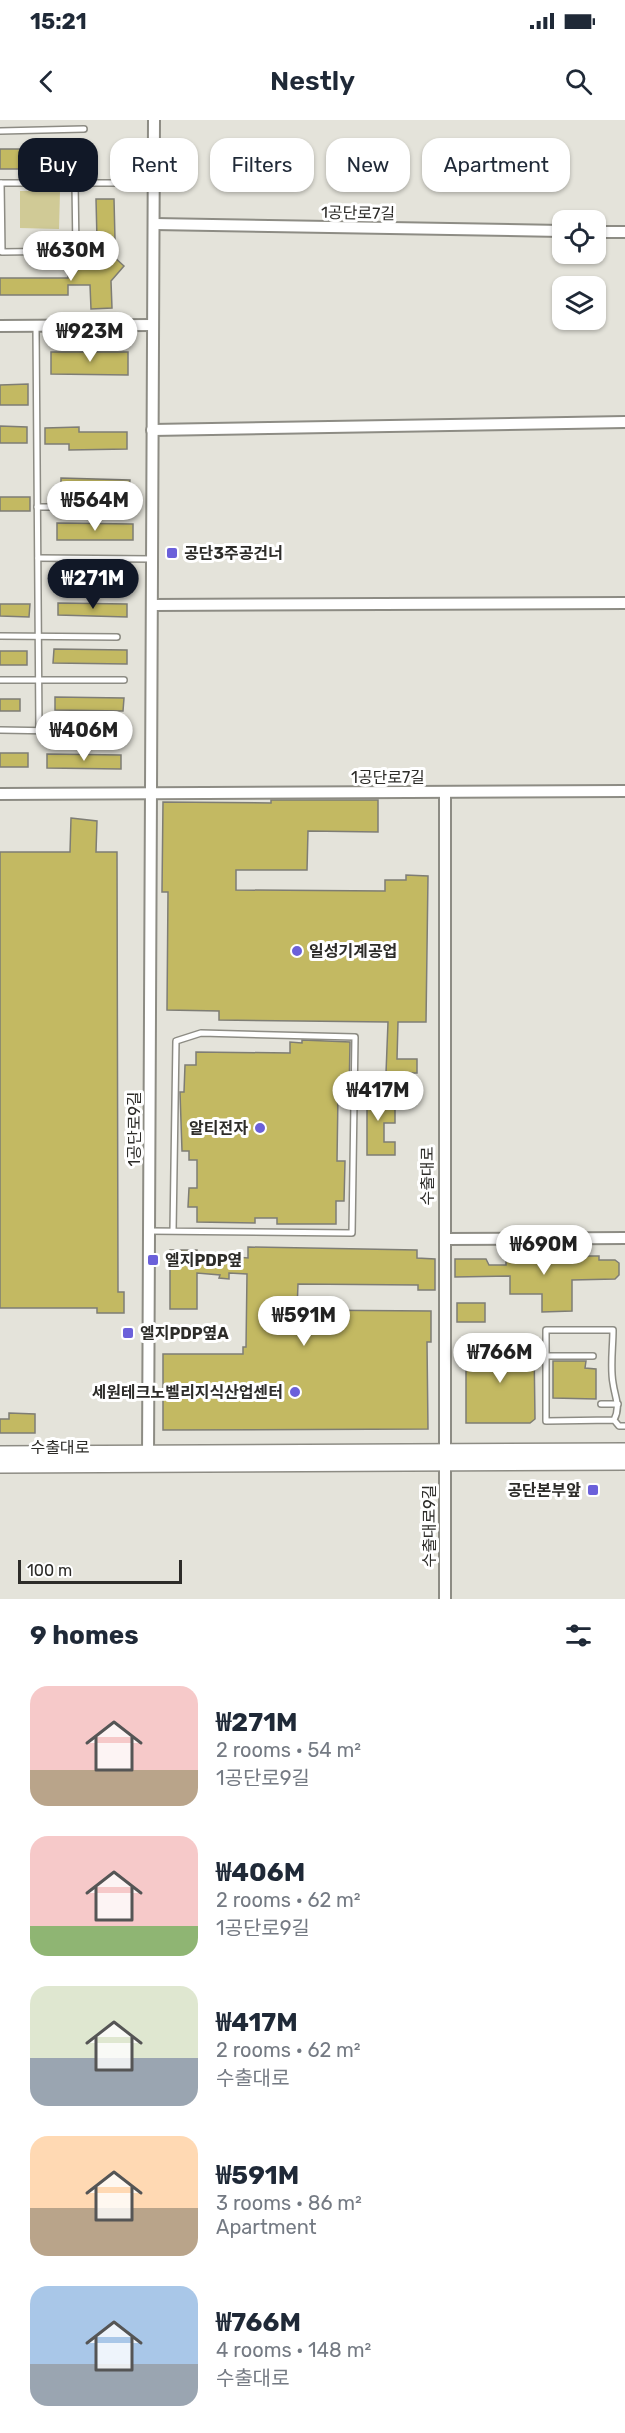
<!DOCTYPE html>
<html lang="en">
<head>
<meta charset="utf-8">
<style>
	body { margin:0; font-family:Rubik,"Noto Sans KR",sans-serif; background:#f6f6f7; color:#1f2937; height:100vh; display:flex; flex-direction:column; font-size:22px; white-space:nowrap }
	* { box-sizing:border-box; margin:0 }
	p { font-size:20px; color:#747a83 }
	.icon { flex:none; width:33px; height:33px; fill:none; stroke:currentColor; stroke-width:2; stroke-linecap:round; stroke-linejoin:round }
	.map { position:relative; height:1479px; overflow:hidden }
	.sheet { display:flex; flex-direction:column; background:#fff; flex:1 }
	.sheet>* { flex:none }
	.banner { position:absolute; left:18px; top:18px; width:590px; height:54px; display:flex; gap:12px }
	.buttons { position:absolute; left:552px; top:90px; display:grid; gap:12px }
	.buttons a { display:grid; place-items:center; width:54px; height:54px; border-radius:12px; background:#fff; box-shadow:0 2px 4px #0004; font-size:30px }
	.scale { position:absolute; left:18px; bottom:15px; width:164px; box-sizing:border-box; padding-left:6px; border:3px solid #2d2c29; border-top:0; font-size:16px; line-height:21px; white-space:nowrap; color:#2d2c29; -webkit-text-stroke:4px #fff; paint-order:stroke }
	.price { position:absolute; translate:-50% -51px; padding:0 14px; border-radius:21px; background:#fff; color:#222; font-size:20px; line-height:39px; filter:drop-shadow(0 2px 3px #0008) }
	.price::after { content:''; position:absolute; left:50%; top:36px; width:18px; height:14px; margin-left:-9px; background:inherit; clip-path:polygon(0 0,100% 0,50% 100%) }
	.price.on { background:#111827; color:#fff }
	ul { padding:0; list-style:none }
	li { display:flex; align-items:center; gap:18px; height:150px; padding:0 30px }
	li span { display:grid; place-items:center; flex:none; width:168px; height:120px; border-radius:18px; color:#555 }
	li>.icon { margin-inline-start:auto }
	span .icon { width:72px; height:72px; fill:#fffc; stroke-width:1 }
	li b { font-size:26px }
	h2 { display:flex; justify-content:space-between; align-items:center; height:72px; padding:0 30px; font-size:26px }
	.pill { padding:0 21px; border-radius:18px; background:#fff; box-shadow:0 2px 4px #0004; font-size:21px; line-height:54px }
	.pill.on { background:#111827; color:#fff }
	.status { display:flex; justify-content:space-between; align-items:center; height:42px; padding:0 30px; background:#fff; direction:ltr }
	.status svg { height:16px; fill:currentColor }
	header { display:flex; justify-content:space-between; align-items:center; height:78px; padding:0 30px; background:#fff; font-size:27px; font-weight:600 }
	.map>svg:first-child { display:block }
</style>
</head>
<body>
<div class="status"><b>15:21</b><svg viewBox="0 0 49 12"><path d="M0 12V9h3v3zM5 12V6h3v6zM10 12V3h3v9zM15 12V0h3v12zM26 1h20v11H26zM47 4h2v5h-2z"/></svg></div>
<header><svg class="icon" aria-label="back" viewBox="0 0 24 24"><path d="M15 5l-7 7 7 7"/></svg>Nestly<svg class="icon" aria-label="search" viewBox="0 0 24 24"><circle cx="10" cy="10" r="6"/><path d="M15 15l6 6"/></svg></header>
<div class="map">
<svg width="625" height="1479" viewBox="0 0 625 1479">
	<rect width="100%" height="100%" fill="#e4e3da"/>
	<polygon fill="#d0ca96" points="20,71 60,71 59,109 20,108"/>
	<g fill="#c3b962" stroke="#7e7d75" stroke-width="1.5">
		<rect x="0" y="29" width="94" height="20"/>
		<polygon points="96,79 114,79 115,120 97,120"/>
		<polygon points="98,130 109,141 113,136 124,146 111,161 112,188 91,189 90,165 68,165 68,175 0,175 0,158 68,158 68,151 77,151 77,148 81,148"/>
		<polygon points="51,232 128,232 128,255 51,254"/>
		<polygon points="28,264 28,285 0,285 0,265"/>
		<polygon points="0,306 27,307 27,323 0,323"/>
		<polygon points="79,307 79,312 127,312 127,329 69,330 69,324 45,324 45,308"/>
		<polygon points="61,358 130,360 129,372 61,371"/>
		<rect x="0" y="377" width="30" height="14"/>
		<polygon points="57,403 133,404 133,420 57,420"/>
		<polygon points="110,451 111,468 69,468 69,452"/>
		<polygon points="58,483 127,484 127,497 58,495"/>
		<polygon points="0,484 30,484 29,497 0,496"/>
		<polygon points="54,529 127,530 127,544 53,543"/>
		<rect x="0" y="531" width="27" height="14"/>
		<polygon points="55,577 124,578 123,591 55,590"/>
		<rect x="0" y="579" width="20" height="12"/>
		<rect x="0" y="633" width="28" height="14"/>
		<polygon points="47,634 121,635 121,649 47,648"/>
		<polygon points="271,680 378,680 378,712 308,711 307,750 236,750 236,770 385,771 385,760 406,760 406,755 428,756 426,902 398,902 397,939 417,939 417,953 386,953 388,902 219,900 219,891 167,890 168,772 162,772 163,682 271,683"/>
		<polygon points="71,698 97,701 96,732 117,732 118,1172 124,1172 124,1193 97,1193 97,1188 0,1188 0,732 70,732"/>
		<polygon points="302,920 350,922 349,975 338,974 337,1041 345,1041 344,1081 336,1081 336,1104 277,1104 277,1098 255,1098 255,1103 197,1102 197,1087 188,1087 189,1068 197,1068 197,1040 189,1040 189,1031 182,1031 180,972 184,972 185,945 196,945 196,932 290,933 290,922 302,923"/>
		<polygon points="367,964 384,964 384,989 395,989 395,1003 384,1003 384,1022 395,1022 395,1035 367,1035"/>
		<polygon points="248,1127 417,1130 417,1138 435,1139 435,1170 418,1170 418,1165 298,1164 297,1190 431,1191 431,1222 427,1222 428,1309 163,1310 163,1234 243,1234 243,1227 246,1227 247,1154 229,1153 229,1159 219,1158 220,1155 197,1153 197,1189 170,1189 170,1130 197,1130 197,1134 248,1138"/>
		<polygon points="559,1136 599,1136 599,1140 615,1140 619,1143 619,1155 615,1159 572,1160 572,1191 542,1192 542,1174 510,1174 510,1156 455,1157 455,1139 486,1139 489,1145 506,1145 506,1140 559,1141"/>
		<rect x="457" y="1183" width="28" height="19"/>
		<polygon points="466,1225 534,1225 535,1299 530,1303 466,1303"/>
		<polygon points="553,1241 586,1241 585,1248 596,1249 596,1279 553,1278"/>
		<polygon points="9,1293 35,1294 35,1313 0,1313 0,1299 9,1299"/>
	</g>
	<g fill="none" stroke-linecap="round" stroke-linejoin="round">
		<defs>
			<g id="lane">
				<polyline points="0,11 84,9"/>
				<polyline points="0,63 154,63"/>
				<polyline points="1,63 2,132 76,131 75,63"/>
				<polyline points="36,206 39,611"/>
				<polyline points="37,387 117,387"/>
				<polyline points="38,438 152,439"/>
				<polyline points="0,516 117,517"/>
				<polyline points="0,560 124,560"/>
				<polyline points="0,610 115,612"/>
				<polyline points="149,1111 352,1113 355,917 201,913 176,921 173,1111"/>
				<polyline points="546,1236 593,1236"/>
				<polyline points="601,1284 618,1284"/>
				<path d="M614 1300C621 1286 615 1278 613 1263 610 1247 613 1227 613 1210H546V1301L614 1300 619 1306H625"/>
			</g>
			<g id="street">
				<polyline points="154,104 562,111"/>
				<polyline points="596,112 625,112"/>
				<polyline points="0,206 153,205"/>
				<polyline points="152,310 625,302"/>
				<polyline points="152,485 625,483"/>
				<polyline points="445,672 445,1479"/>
				<polyline points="0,674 625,671"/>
				<polyline points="445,1119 625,1118"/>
				<polyline points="148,1338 154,0"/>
			</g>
			<g id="secondary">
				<polyline points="0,1334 625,1331"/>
				<polyline points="0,1345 625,1342"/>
			</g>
		</defs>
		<use href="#lane" stroke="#8d8c84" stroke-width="8"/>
		<use href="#street" stroke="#8d8c84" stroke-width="14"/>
		<use href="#secondary" stroke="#8d8c84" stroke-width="18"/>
		<use href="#lane" stroke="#fff" stroke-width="5"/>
		<use href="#street" stroke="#fff" stroke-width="10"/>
		<use href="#secondary" stroke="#fff" stroke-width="15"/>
	</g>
	<g fill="#6b60da" stroke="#fff" stroke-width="2">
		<rect x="166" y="427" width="12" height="12" rx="3"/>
		<circle cx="297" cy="831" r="6"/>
		<circle cx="260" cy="1008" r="6"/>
		<rect x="147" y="1134" width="12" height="12" rx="3"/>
		<rect x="122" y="1207" width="12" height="12" rx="3"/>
		<circle cx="295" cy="1272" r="6"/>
		<rect x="587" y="1364" width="12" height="12" rx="3"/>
	</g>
	<g text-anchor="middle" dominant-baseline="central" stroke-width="6" stroke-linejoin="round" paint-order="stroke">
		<g font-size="16" fill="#2d2c29" stroke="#fff">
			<text transform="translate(358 93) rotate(1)">1공단로7길</text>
			<text x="388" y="657">1공단로7길</text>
			<text transform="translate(134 1009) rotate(-90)">1공단로9길</text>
			<text transform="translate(427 1056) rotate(-90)">수출대로</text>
			<text x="60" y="1327">수출대로</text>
			<text transform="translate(429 1406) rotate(-90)">수출대로9길</text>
		</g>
		<g font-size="16" font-weight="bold" fill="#2d2c29" stroke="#fff" text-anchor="start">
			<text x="184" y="433">공단3주공건너</text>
			<text x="309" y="831">일성기계공업</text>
			<text x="248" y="1008" text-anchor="end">알티전자</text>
			<text x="165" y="1140">엘지PDP옆</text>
			<text x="140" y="1213">엘지PDP옆A</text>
			<text x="283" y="1272" text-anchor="end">세원테크노벨리지식산업센터</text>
			<text x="581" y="1370" text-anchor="end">공단본부앞</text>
		</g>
	</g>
</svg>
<div class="buttons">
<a><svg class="icon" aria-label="locate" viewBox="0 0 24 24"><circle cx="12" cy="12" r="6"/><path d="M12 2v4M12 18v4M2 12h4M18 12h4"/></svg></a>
<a><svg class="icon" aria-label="layers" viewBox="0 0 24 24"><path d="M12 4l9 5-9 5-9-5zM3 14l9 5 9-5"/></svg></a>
</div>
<div class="scale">100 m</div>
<b class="price" style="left:71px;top:162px">₩630M</b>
<b class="price" style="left:90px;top:243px">₩923M</b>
<b class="price" style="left:95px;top:412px">₩564M</b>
<b class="price on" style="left:93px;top:490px">₩271M</b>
<b class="price" style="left:84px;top:642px">₩406M</b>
<b class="price" style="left:378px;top:1002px">₩417M</b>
<b class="price" style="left:544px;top:1156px">₩690M</b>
<b class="price" style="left:304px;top:1227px">₩591M</b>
<b class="price" style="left:500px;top:1264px">₩766M</b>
<div class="banner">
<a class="pill on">Buy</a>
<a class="pill">Rent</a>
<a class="pill">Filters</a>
<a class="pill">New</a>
<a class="pill">Apartment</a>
</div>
</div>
<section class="sheet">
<h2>9 homes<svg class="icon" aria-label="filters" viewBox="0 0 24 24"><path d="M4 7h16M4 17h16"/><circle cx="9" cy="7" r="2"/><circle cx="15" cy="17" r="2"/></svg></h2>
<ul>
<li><span style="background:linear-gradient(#f6c9c9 70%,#b9a48a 0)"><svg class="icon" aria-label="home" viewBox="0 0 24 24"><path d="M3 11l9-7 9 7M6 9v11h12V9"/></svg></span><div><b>₩271M</b><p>2 rooms · 54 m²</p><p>1공단로9길</p></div></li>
<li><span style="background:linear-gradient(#f6c9c9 75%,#8fb573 0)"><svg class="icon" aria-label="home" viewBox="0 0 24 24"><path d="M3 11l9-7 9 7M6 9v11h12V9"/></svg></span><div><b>₩406M</b><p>2 rooms · 62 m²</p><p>1공단로9길</p></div></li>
<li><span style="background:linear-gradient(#dfe7d0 60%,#9aa5b1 0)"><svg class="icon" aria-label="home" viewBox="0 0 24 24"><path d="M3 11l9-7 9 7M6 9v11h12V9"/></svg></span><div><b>₩417M</b><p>2 rooms · 62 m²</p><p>수출대로</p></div></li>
<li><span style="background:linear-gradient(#ffd9b3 60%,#b9a48a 0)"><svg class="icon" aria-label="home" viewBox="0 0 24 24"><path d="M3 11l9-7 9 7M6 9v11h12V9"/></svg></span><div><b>₩591M</b><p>3 rooms · 86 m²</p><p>Apartment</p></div></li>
<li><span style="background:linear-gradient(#a9c7e8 65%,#9aa5b1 0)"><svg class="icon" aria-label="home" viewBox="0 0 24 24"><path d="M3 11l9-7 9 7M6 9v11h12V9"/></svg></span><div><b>₩766M</b><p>4 rooms · 148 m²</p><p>수출대로</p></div></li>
</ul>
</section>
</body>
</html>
